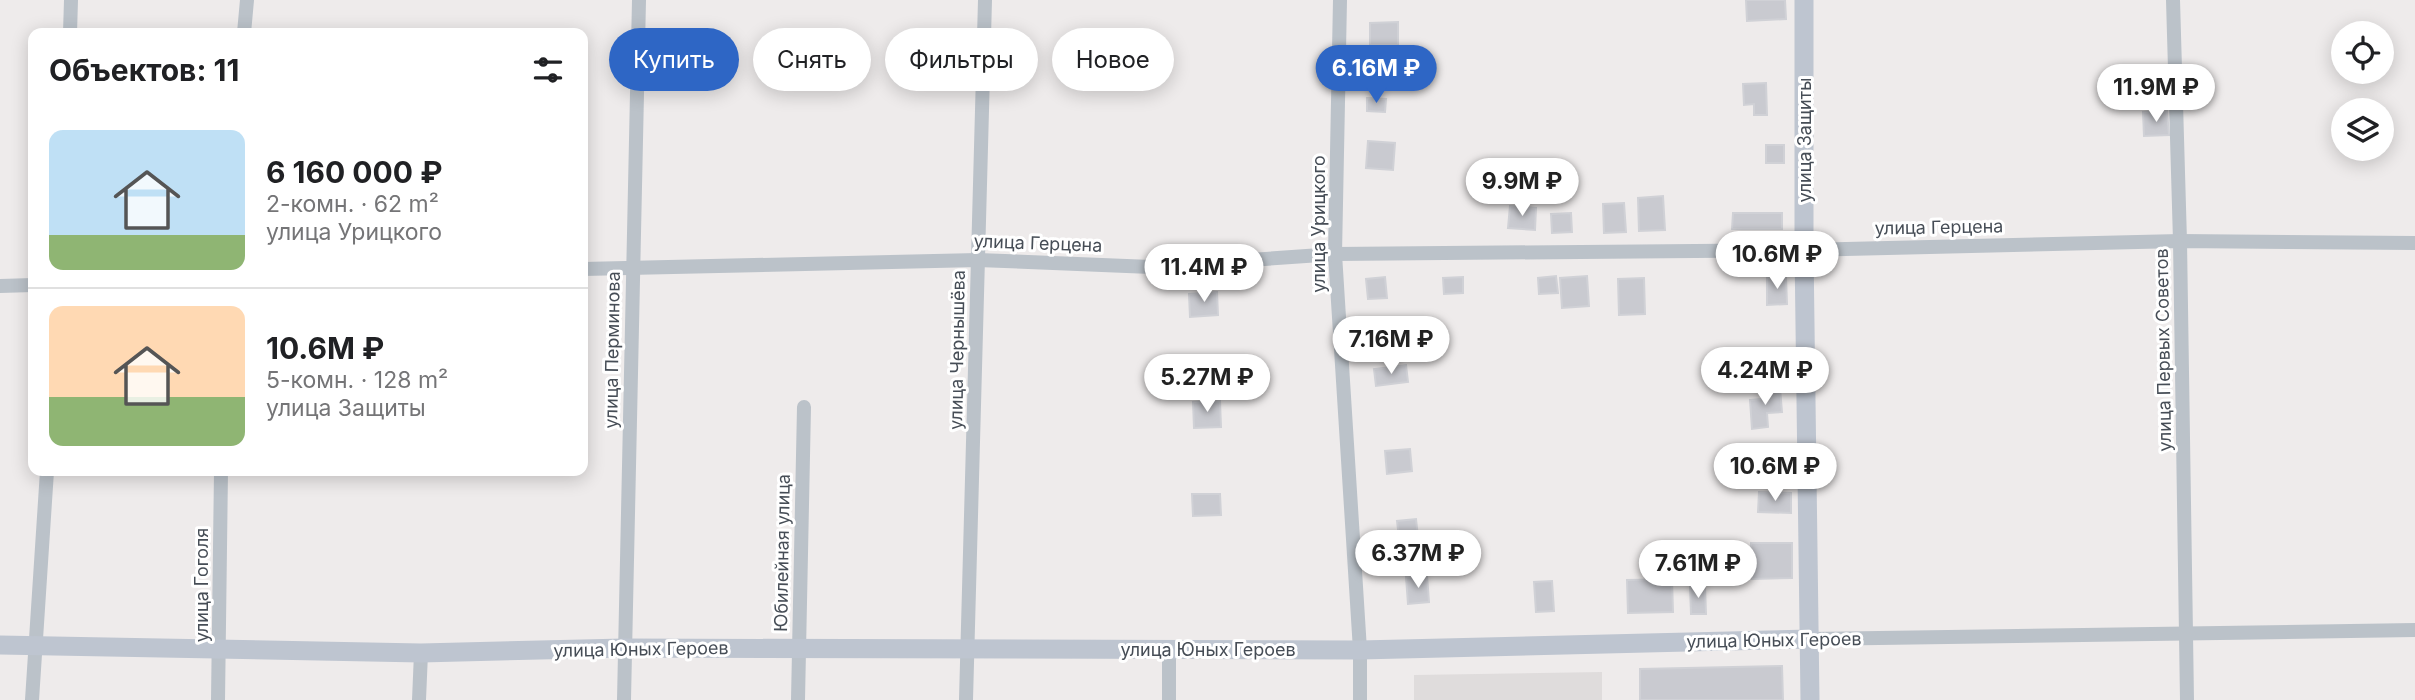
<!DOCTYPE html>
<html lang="ru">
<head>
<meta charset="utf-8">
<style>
	body { margin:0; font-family:Inter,sans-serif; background:#f2f2f2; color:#202124; height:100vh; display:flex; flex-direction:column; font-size:26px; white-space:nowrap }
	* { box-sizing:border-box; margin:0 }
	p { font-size:23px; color:#757577 }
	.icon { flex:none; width:38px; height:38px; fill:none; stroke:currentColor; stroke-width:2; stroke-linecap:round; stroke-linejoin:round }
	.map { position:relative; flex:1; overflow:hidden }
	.sheet { position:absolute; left:28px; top:28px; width:560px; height:448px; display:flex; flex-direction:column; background:#fff; border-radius:14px; box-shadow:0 4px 18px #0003 }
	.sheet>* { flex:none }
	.hud { position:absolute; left:609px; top:28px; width:665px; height:63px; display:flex; gap:14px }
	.buttons { position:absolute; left:2331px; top:21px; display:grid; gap:14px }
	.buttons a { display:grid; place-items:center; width:63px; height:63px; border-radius:50%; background:#fff; box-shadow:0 4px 18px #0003; font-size:35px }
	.price { position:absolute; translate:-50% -60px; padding:0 16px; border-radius:24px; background:#fff; color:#222; font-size:23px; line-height:46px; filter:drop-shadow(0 2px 4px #0008) }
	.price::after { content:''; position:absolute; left:50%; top:42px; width:21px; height:16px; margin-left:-10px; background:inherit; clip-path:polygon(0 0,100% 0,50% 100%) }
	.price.selected { background:#2e66c5; color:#fff }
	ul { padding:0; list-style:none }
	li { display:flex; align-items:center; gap:21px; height:175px; padding:0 21px }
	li+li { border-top:2px solid #e0e0e0 }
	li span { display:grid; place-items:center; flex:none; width:196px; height:140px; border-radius:14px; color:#555 }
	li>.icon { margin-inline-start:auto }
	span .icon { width:84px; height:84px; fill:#fffc; stroke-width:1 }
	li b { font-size:30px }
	h2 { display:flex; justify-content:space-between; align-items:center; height:84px; padding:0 21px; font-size:30px }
	.chip { padding:0 24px; border-radius:32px; background:#fff; box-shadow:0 4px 18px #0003; font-size:24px; line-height:63px }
	.chip.selected { background:#2e66c5; color:#fff }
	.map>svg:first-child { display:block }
</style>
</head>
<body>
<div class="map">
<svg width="2415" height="700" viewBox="0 0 2415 700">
	<rect width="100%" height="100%" fill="#eeebeb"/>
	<polygon fill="#dfdcdc" points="1602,672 1602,700 1414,700 1414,675"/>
	<g fill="#c9cad0" stroke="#d0d1d6" stroke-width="2">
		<polygon points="1746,0 1785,0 1786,19 1747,21"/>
		<polygon points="1398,22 1398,45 1370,45 1370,23"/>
		<polygon points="1368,65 1400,65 1400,83 1367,83"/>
		<polygon points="1766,83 1767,115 1754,115 1754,104 1744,105 1743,84"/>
		<polygon points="1367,98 1386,99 1385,112 1367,111"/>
		<polygon points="2167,111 2169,135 2144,136 2143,112"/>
		<polygon points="1368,141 1395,143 1393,170 1366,168"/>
		<rect x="1766" y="145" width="18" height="18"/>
		<polygon points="1663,196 1665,230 1639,231 1638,198"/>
		<polygon points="1624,203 1626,232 1604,233 1603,204"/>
		<polygon points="1510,206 1536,208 1535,230 1508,228"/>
		<polygon points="1571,213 1572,232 1552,233 1551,214"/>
		<polygon points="1733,213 1782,213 1782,229 1732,229"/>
		<polygon points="1556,276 1558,293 1539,294 1538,278"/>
		<polygon points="1587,276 1589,306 1562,308 1560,278"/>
		<polygon points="1385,277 1387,298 1368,299 1366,279"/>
		<polygon points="1463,277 1463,293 1444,294 1443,278"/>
		<polygon points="1786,277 1787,304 1767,305 1767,278"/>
		<polygon points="1644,278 1645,314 1619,315 1618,279"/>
		<polygon points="1217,292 1218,315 1190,317 1189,294"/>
		<polygon points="1786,352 1787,364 1763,365 1762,353"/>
		<polygon points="1406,365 1408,382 1376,386 1374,369"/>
		<polygon points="1780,388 1782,412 1767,413 1768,427 1752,429 1750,400 1762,399 1762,389"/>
		<polygon points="1220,401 1221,427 1194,428 1193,402"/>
		<polygon points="1410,449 1412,471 1387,474 1385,451"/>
		<polygon points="1759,492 1791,493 1791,513 1758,512"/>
		<polygon points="1192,494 1220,494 1221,515 1193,516"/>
		<polygon points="1416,519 1418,537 1399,538 1397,521"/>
		<polygon points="1751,543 1792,543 1792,578 1752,579"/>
		<polygon points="1427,575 1429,602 1408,604 1406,577"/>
		<polygon points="1672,579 1673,612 1628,613 1627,580"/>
		<polygon points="1552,581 1554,611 1536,612 1534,582"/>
		<polygon points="1690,586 1705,586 1706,614 1691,614"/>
		<polygon points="1782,666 1783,700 1640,700 1640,669"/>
	</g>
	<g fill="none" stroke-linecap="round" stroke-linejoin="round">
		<g stroke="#bbc2c9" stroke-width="14">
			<polyline points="1340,0 1335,254 1360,650 1360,700"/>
			<polyline points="2173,0 2180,241 2187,700"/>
			<polyline points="70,33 71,0"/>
			<polyline points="244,33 247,0"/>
			<polyline points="583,269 978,260 1151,267 1335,254 1804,250 2180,241 2415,243"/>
			<polyline points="0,286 33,285"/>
			<polyline points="1810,639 2415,630"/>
			<polyline points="32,700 47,471"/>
			<polyline points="218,700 221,471"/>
			<polyline points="419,700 421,653"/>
			<polyline points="624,700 639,0"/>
			<polyline points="798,700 804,407"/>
			<polyline points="966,700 985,0"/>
			<polyline points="1169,700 1169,649"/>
		</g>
		<g stroke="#bec5d0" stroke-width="19">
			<polyline points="1804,0 1804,250 1810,700"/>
			<polyline points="0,645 421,653 624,648 1360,650 1810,639"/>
		</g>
	</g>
	<g text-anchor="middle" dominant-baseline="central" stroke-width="6" stroke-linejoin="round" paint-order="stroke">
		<g font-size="18" fill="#464d56" stroke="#fff">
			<text transform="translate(1804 140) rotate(-90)">улица Защиты</text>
			<text transform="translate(1318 224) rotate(-90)">улица Урицкого</text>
			<text transform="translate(1939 227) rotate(-1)">улица Герцена</text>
			<text transform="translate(1038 243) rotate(2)">улица Герцена</text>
			<text transform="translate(612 350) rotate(-89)">улица Перминова</text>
			<text transform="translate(957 350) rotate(-89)">улица Чернышёва</text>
			<text transform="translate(2163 350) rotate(-91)">улица Первых Советов</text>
			<text transform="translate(782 553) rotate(-89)">Юбилейная улица</text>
			<text transform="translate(201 585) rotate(-90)">улица Гоголя</text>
			<text transform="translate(1774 640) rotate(-1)">улица Юных Героев</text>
			<text transform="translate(641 649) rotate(-1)">улица Юных Героев</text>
			<text x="1208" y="649">улица Юных Героев</text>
		</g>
	</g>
</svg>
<div class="buttons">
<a><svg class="icon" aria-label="locate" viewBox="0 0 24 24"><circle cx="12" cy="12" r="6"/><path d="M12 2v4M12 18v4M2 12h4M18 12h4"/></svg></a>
<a><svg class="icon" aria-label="layers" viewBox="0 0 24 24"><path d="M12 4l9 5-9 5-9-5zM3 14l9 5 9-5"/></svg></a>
</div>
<b class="price selected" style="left:1376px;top:105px">6.16M ₽</b>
<b class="price" style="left:2156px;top:124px">11.9M ₽</b>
<b class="price" style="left:1522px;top:218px">9.9M ₽</b>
<b class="price" style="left:1777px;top:291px">10.6M ₽</b>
<b class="price" style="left:1204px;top:304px">11.4M ₽</b>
<b class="price" style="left:1391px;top:376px">7.16M ₽</b>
<b class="price" style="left:1765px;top:407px">4.24M ₽</b>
<b class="price" style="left:1207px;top:414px">5.27M ₽</b>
<b class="price" style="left:1775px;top:503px">10.6M ₽</b>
<b class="price" style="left:1418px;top:590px">6.37M ₽</b>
<b class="price" style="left:1698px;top:600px">7.61M ₽</b>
<div class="hud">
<a class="chip selected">Купить</a>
<a class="chip">Снять</a>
<a class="chip">Фильтры</a>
<a class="chip">Новое</a>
</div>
<section class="sheet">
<h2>Объектов: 11<svg class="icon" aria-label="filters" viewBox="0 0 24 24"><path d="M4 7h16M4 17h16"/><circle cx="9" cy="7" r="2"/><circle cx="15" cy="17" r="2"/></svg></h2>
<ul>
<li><span style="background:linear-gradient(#bfe0f5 75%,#8fb573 0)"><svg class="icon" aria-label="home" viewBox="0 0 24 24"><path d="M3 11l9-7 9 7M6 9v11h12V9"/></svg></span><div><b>6 160 000 ₽</b><p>2-комн. · 62 m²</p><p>улица Урицкого</p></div></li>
<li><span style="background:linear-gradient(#ffd9b3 65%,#8fb573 0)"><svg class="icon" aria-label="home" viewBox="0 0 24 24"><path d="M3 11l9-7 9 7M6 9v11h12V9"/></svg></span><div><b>10.6M ₽</b><p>5-комн. · 128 m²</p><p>улица Защиты</p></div></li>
</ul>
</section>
</div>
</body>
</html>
